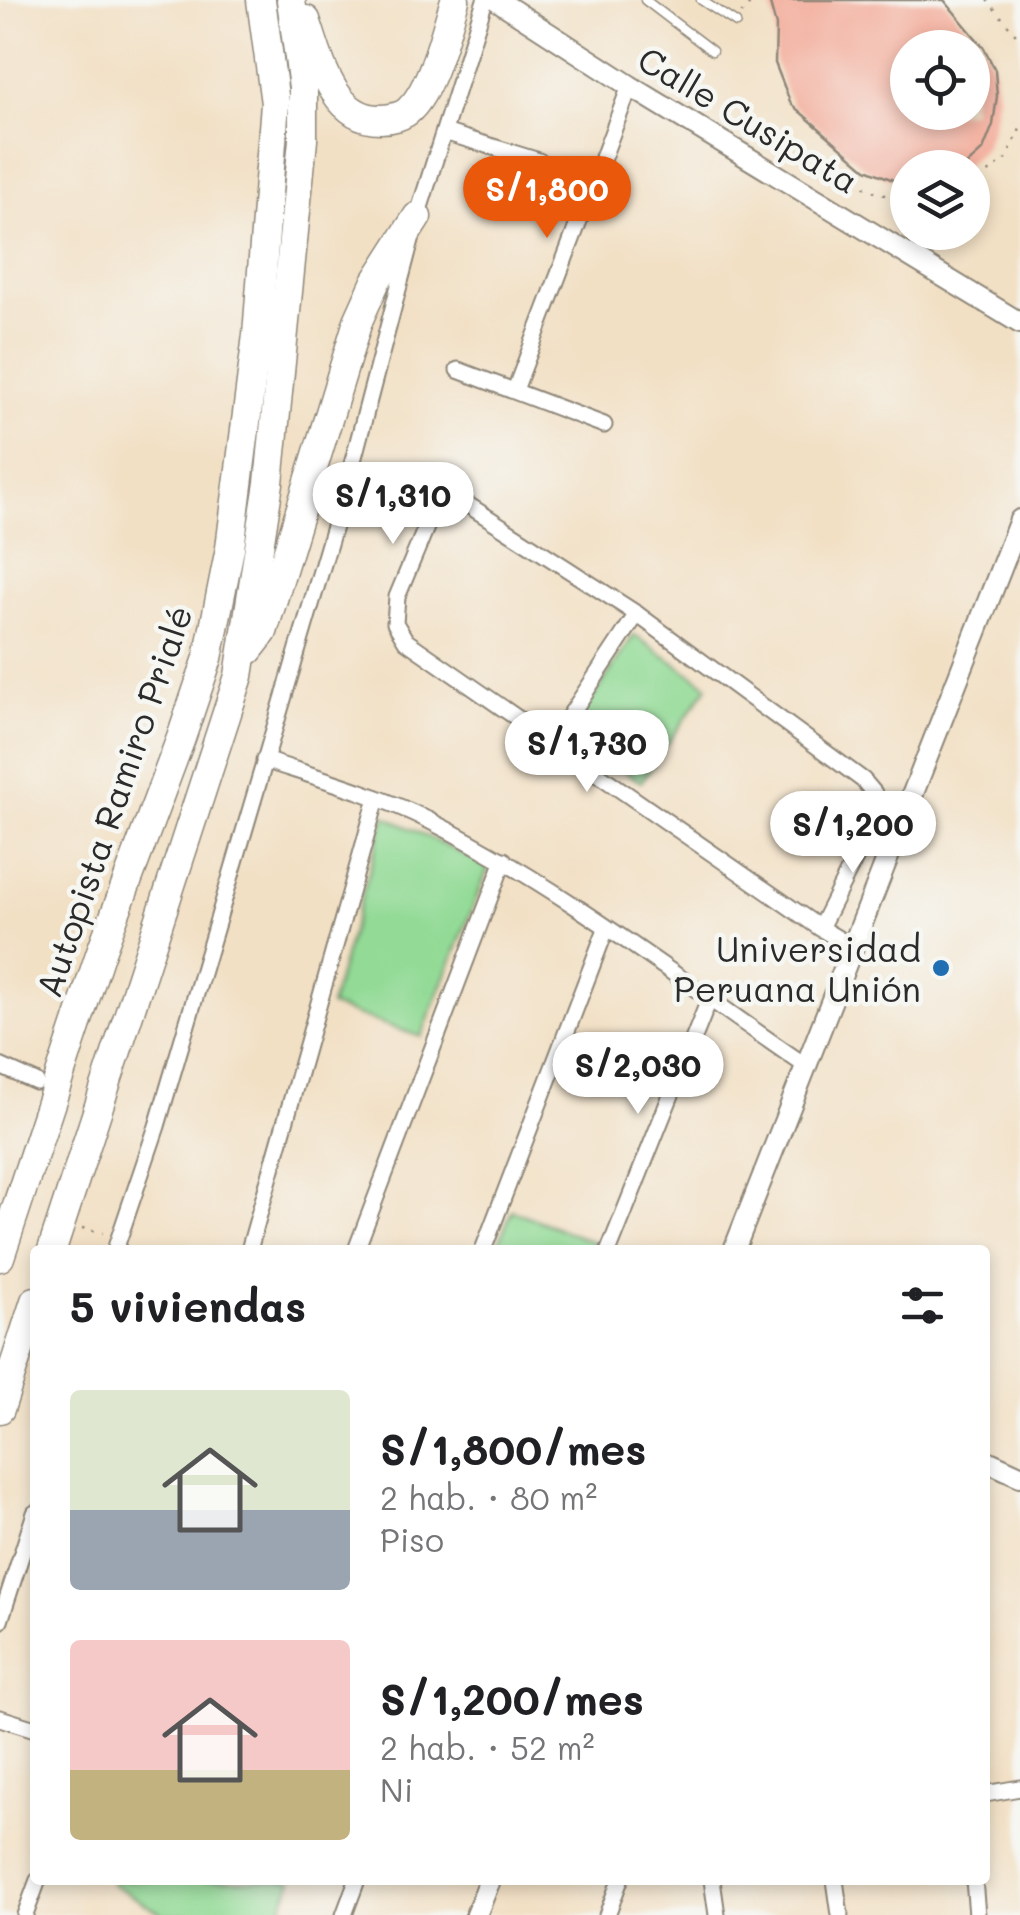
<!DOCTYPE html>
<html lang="es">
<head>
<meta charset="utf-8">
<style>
	body { margin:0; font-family:Mali,sans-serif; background:#f6f6f6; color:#202124; height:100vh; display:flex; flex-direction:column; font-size:38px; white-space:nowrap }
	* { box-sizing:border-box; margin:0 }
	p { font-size:32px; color:#757577 }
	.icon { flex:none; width:55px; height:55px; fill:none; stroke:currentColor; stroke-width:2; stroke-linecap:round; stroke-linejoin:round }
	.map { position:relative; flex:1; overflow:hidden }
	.panel { position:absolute; left:30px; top:1245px; width:960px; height:640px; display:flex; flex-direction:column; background:#fff; border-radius:10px; box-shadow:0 5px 15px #0003 }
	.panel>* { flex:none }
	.controls { position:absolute; left:890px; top:30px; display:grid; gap:20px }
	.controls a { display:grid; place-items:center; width:100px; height:100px; border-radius:50%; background:#fff; box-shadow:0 5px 15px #0003; font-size:50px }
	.price { position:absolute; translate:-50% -85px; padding:0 22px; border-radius:35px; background:#fff; color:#222; font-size:32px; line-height:65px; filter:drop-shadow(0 2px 5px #0008) }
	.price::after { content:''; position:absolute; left:50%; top:60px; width:30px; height:22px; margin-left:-15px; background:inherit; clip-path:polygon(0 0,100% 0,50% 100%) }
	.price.selected { background:#ea580c; color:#fff }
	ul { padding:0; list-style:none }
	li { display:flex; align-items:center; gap:30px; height:250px; padding:0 40px }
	li span { display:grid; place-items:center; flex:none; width:280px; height:200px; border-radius:10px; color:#555 }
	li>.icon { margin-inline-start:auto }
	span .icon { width:120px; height:120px; fill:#fffc; stroke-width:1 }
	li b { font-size:42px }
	h2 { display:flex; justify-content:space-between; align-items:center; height:120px; padding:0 40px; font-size:42px }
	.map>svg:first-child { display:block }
</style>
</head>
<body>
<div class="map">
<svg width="1020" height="1915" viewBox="0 0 1020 1915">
	<rect width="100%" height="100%" fill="#f6f6f2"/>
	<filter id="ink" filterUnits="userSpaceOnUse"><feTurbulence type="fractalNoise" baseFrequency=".01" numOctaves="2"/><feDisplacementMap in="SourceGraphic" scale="20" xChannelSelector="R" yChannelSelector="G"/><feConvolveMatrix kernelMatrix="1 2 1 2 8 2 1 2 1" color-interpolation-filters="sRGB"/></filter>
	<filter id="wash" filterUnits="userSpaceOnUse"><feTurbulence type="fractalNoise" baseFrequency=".0048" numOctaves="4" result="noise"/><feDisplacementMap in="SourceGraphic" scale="40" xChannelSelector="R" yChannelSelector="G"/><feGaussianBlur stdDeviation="2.25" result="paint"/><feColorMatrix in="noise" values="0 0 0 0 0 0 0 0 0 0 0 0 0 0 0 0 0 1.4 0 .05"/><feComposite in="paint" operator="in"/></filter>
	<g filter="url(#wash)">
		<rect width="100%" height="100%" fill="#f2e0c5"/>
		<g fill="#92da95" stroke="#5e8260" stroke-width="2.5">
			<polygon points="634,635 708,686 641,782 568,736"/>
			<polygon points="385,816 489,867 421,1037 330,1006"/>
			<polygon points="512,1210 598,1244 596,1250 496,1250"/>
			<polygon points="112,1880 292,1880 279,1915 164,1915 111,1883"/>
		</g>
		<g id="blocks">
			<path fill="#f3aa98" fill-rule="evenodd" d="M769 0H944L984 48 995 70 997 96 993 125 983 150 963 168H908V181L893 180 866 169 791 104 775 63 776 26ZM908 48H972V112H908Z"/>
		</g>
	</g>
	<g filter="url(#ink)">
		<use href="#blocks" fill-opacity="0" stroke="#8e8678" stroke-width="2.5"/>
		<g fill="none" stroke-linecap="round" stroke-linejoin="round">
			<defs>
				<g id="lane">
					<polyline points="645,0 712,51"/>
					<polyline points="701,0 736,23"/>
				</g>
				<g id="street">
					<polyline points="444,132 539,161"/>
					<polyline points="458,370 604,425"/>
					<polyline points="515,390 630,86"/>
					<polyline points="551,744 637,614"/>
					<path d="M264 760C319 778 376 794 428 820 560 886 684 983 806 1066"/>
					<polyline points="820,928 879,811 874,793 863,780 637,614 465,503 449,500 432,513 397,597 395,623 406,641 820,928 852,947"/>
					<polyline points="0,1066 36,1082"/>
					<polyline points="115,1250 157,1126 349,476 417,217 485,0"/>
					<polyline points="249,1250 377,798"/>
					<polyline points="356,1250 504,860"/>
					<polyline points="483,1250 606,929"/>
					<polyline points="609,1250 709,1000"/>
					<polyline points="0,1621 35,1513"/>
					<polyline points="0,1718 35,1729"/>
					<polyline points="985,1794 1020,1788"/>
					<polyline points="712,1880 717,1915"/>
					<polyline points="835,1880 840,1915"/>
					<polyline points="974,1880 977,1915"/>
					<polyline points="25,1915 38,1880"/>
					<polyline points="344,1915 357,1880"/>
					<polyline points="607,1915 620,1880"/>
				</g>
				<g id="secondary">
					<polyline points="497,0 630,86 1020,323"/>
					<polyline points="734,1250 1020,520"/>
					<polyline points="985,1460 1020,1476"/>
					<polyline points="476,1915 490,1880"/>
				</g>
				<g id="highway">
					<path d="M306 20C319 57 332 120 381 119 391 119 404 116 410 109 432 88 446 29 455 0"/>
					<polyline points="249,650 263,632 358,321 376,281 417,217"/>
					<polyline points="52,1250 239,676 269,483 303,140 303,87 291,0"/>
					<polyline points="0,1257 100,954 181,738 208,658 230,548 257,335 275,103 261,0"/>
					<polyline points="0,1409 35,1301"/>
				</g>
			</defs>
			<use href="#lane" stroke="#8e8678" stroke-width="11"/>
			<use href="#street" stroke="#8e8678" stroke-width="19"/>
			<use href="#secondary" stroke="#8e8678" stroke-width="24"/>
			<use href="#highway" stroke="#8e8678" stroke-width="31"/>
			<g stroke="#8e8678" stroke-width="2.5" stroke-dasharray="2.5 8" stroke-linecap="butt">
				<polyline points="987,0 1020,39"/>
				<polyline points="741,14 753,0"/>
				<polyline points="854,182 879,194 908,199"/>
				<polyline points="972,186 1006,159 1020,129"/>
				<polyline points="82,1228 103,1233"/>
			</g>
			<use href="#lane" stroke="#fff" stroke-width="8"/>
			<use href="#street" stroke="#fff" stroke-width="15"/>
			<use href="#secondary" stroke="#fff" stroke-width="20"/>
			<use href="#highway" stroke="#fff" stroke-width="28"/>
		</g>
	</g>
	<circle fill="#1f6fb2" stroke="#f6f6f2" stroke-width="4" cx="941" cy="968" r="10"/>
	<g text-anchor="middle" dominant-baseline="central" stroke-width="9" stroke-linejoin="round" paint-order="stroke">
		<g font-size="35" fill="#2b2b2b" stroke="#f6f6f2">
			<text transform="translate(749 119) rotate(31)">Calle Cusipata</text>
			<text transform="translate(113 801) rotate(-71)">Autopista Ramiro Prialé</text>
		</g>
		<g font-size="35" fill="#2b2b2b" stroke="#f6f6f2" text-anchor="end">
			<text x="921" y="948">Universidad<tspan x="921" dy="40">Peruana Unión</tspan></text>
		</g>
	</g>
</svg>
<div class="controls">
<a><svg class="icon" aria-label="locate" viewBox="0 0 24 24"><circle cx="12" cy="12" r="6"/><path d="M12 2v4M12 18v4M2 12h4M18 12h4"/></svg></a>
<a><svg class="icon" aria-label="layers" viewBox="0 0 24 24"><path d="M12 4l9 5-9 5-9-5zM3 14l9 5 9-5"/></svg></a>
</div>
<b class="price selected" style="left:547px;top:241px">S/1,800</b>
<b class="price" style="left:393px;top:547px">S/1,310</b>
<b class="price" style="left:587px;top:795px">S/1,730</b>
<b class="price" style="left:853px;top:876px">S/1,200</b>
<b class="price" style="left:638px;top:1117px">S/2,030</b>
<section class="panel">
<h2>5 viviendas<svg class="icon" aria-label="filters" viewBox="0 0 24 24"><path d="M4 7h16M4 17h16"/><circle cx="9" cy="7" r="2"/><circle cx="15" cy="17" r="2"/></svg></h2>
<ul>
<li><span style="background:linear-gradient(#dfe7d0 60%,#9aa5b1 0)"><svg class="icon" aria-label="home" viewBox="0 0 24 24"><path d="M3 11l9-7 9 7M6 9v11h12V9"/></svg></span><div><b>S/1,800/mes</b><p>2 hab. · 80 m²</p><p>Piso</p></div></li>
<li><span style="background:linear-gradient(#f6c9c9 65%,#c2b280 0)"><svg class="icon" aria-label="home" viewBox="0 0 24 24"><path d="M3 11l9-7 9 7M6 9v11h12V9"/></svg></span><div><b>S/1,200/mes</b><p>2 hab. · 52 m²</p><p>Ni</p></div></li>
</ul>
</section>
</div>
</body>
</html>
